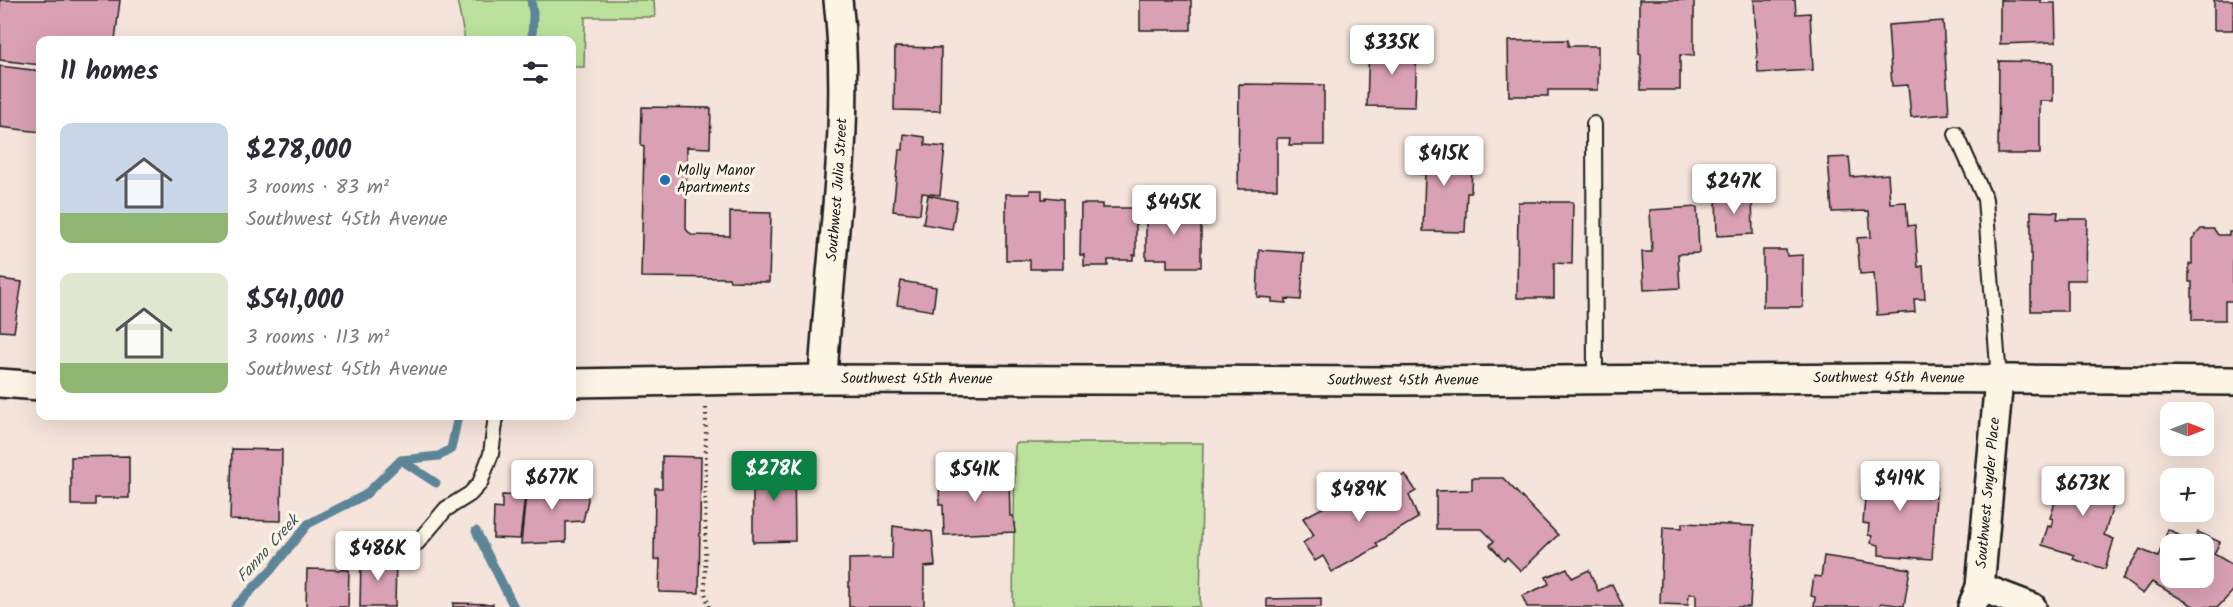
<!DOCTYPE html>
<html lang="en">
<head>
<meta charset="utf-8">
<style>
	body { margin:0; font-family:Kalam,sans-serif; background:#f2f2f3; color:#2b2b33; height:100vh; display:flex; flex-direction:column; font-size:22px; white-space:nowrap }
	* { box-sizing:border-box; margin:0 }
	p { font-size:20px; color:#7c7c81 }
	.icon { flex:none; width:33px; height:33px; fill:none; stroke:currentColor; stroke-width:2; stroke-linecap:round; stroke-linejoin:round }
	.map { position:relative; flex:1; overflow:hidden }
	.side { position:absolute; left:36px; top:36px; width:540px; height:384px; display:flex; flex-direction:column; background:#fff; border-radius:12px; box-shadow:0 6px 24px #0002 }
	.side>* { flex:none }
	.needle { width:39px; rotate:90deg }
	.buttons { position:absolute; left:2160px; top:402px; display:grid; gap:12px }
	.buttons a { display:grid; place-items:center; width:54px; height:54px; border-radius:12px; background:#fff; box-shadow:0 6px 24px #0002; font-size:30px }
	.price { position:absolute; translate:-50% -51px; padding:0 14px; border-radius:6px; background:#fff; color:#222; font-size:20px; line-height:39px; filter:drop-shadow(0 2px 3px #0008) }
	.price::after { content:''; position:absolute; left:50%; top:36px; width:18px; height:14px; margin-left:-9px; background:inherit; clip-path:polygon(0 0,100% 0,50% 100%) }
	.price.active { background:#0b8043; color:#fff }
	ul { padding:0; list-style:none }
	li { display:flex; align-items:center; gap:18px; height:150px; padding:0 24px }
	li span { display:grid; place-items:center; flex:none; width:168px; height:120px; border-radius:12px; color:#555 }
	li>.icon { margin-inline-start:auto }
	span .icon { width:72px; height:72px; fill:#fffc; stroke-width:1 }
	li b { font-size:26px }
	h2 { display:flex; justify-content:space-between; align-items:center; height:72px; padding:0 24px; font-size:26px }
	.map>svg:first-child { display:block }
</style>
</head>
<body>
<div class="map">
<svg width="2233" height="607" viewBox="0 0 2233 607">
	<rect width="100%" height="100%" fill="#f5e4db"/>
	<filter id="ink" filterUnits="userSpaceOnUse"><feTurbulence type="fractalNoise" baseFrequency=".0167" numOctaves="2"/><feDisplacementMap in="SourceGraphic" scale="12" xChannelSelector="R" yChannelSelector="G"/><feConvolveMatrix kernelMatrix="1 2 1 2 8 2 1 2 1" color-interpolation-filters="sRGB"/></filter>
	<g filter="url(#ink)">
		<g fill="#bbe19c" stroke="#6c7e5c" stroke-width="1.5">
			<polygon points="457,0 654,0 655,17 585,17 584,67 572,67 572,40 465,40"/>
			<polygon points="1015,443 1203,443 1200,607 1013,607"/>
		</g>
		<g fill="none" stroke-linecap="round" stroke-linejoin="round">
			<g stroke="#5d8598" stroke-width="9">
				<polyline points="531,0 533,13 532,40"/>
				<polyline points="401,460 436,483"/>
				<polyline points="476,531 514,607"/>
				<polyline points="235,607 271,570 308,524 365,495 401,460 439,456 451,449 458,416"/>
			</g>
		</g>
		<g fill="#d9a1b3" stroke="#1c1c1c" stroke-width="1.5" fill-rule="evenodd">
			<polygon points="0,0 120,0 115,40 40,40 40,65 0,60"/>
			<rect x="1140" y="0" width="51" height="30"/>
			<polygon points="1639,0 1694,0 1694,56 1680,55 1680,90 1641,90 1641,55 1639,54"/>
			<polygon points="1754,0 1795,0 1796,14 1810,13 1813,70 1758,73"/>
			<polygon points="2000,0 2041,0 2041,3 2055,3 2056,42 2000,44"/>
			<rect x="2214" y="0" width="19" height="30"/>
			<polygon points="1943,21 1949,114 1911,117 1908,85 1892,86 1888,25"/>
			<polygon points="1568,40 1568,46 1598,46 1598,90 1548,90 1548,96 1509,96 1508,41"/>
			<polygon points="1369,44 1417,45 1415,107 1367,106"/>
			<polygon points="895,47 941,48 940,111 894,110"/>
			<polygon points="1999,61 2053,62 2053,101 2040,101 2040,154 1998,154"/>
			<polygon points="0,66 40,71 40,132 0,127"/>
			<polygon points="1239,84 1324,85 1324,145 1289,145 1290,138 1277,138 1277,189 1238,189"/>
			<polygon points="642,107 711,108 710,148 687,147 686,229 691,235 730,236 730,212 771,213 769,282 730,281 729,278 641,277 644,147 641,146"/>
			<polygon points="904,134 925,137 925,145 945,147 940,195 922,193 920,214 893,211 899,150 903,150"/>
			<polygon points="1420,139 1453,140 1452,164 1472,165 1471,193 1467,193 1465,232 1423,231 1425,174 1419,174"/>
			<polygon points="1849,157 1851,177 1888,174 1890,203 1906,202 1908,226 1915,225 1918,267 1923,266 1925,299 1914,299 1915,312 1877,315 1874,273 1860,274 1857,238 1871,237 1869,211 1832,212 1828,158"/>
			<polygon points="1030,190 1042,190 1042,199 1046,199 1046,197 1063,199 1063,269 1030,269 1030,260 1006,260 1006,194 1030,194"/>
			<polygon points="928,195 957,201 952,229 923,224"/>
			<polygon points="1752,195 1753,234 1717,236 1716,196"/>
			<polygon points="1518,202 1573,202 1572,264 1554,263 1554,298 1517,298"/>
			<polygon points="1081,204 1102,204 1102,208 1136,208 1136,255 1133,255 1133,260 1108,260 1108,266 1084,266 1084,255 1080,255"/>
			<polygon points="1697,207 1699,253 1678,254 1680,288 1644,290 1642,252 1652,252 1650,210"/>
			<polygon points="1146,208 1201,208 1201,267 1167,267 1167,259 1146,259"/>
			<polygon points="2031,211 2058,212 2057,219 2087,219 2086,280 2067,280 2067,311 2031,311"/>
			<polygon points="2201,229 2214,229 2218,235 2229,235 2229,232 2233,232 2233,301 2225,301 2225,320 2192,320 2192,282 2189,282 2189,264 2192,264 2192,239"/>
			<polygon points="1259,250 1304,253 1301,300 1286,299 1286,303 1272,302 1272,298 1257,297"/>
			<polygon points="1763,250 1786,250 1787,256 1803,255 1803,307 1763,307"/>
			<polygon points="0,279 22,282 14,332 0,331"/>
			<polygon points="901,281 936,287 933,311 897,305"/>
			<polygon points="232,449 282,450 281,521 230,520"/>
			<polygon points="129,456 129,498 95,498 95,505 71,505 71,457"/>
			<polygon points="662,456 701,457 699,593 659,592 660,559 654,560 655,488 662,488"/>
			<polygon points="757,461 794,461 795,541 753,542 753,484 758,484"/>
			<polygon points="977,466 976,479 1009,477 1010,516 1013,516 1015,532 944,535 943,505 939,505 940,468 961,471"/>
			<polygon points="1868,467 1915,470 1914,478 1937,480 1932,559 1879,555 1879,545 1871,543 1872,536 1868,535 1869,524 1863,523 1865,498 1861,498 1862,477 1866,477"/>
			<polygon points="2080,468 2121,481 2104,535 2114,539 2105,569 2073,559 2075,555 2042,545 2048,526 2051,527 2053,519 2050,518 2065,470 2078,474"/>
			<polygon points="1405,474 1416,491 1409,495 1418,518 1376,543 1378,547 1332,572 1323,556 1315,561 1303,543 1314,535 1303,518 1357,490 1360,498 1381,489 1381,483 1385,481 1392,491 1400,487 1398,479"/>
			<polygon points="1472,478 1503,478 1558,535 1521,571 1507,557 1504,560 1490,545 1494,541 1482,529 1436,529 1436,491 1472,490"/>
			<polygon points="585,482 588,500 583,521 566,522 566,542 521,544 527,483"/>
			<polygon points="502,495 525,496 520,539 493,538 494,508 502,509"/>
			<polygon points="1682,523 1754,526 1750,607 1696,607 1696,594 1689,594 1688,605 1660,604 1663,527 1682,528"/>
			<polygon points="893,526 932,532 935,566 924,567 924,607 849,607 849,559 892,558"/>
			<path d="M2168 529 2194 544 2198 532 2220 542 2214 554 2233 565V591L2218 607H2195L2152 582 2143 594 2122 579 2140 549 2158 557ZM2170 544H2204V578H2170Z"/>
			<polygon points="1824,556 1910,569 1904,606 1881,603 1880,607 1814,607 1815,597 1811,596 1814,576 1821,577"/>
			<polygon points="361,557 396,558 395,607 360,607"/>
			<polygon points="1567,568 1572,578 1589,570 1598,591 1612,584 1623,607 1527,607 1522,596 1549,584 1546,577"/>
			<polygon points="307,569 349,570 348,607 306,607"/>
			<polygon points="1321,598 1321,607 1267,607 1267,599"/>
			<polygon points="453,603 493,604 493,607 453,607"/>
		</g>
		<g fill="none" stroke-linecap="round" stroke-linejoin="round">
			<defs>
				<g id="service">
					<polyline points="1594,124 1595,380"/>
					<polyline points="1956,134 1985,199 1999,379"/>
					<polyline points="417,543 446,509 470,494 480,483 491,454 496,416"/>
				</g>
				<g id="minor">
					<path id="s1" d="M823 379C829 253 853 126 838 0"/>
					<polyline points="0,383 40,386"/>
					<path id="s2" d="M572 383 823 379 1393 381 1881 378 2233 381"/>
					<polyline points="1980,587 2032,607"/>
					<path id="s3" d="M1972 607 1980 587 1999 379"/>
				</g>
			</defs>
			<use href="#service" stroke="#1c1c1c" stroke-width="18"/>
			<use href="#minor" stroke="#1c1c1c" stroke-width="32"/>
			<polyline stroke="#1c1c1c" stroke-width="4" stroke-dasharray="1.5 4.5" stroke-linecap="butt" points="706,408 705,592 709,607"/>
			<use href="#service" stroke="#fcf5e5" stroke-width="14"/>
			<use href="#minor" stroke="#fcf5e5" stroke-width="27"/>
		</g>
	</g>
	<circle fill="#1f6fb2" stroke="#fcf5e5" stroke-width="2" cx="665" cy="180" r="6"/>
	<g text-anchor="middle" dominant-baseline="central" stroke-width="6" stroke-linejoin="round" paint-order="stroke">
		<g font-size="15" fill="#1c1c1c" stroke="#fcf5e5" text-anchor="start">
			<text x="677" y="171">Molly Manor<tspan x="677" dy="17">Apartments</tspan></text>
		</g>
		<g font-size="15" fill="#1c1c1c" stroke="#fcf5e5">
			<text stroke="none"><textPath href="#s1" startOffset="190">Southwest Julia Street</textPath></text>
			<text stroke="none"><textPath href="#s2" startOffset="345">Southwest 45th Avenue</textPath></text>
			<text stroke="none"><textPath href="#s2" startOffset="1317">Southwest 45th Avenue</textPath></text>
			<text stroke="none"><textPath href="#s2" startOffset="831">Southwest 45th Avenue</textPath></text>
			<text stroke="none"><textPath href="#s3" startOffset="116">Southwest Snyder Place</textPath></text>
		</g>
		<g font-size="16" font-style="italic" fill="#425964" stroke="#fcf5e5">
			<text transform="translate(268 549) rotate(-48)">Fanno Creek</text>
		</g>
	</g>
</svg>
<div class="buttons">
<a><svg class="needle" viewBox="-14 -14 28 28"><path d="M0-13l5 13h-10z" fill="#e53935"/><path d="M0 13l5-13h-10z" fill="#7c7c81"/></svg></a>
<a>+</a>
<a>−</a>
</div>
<b class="price" style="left:1392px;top:76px">$335K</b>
<b class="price" style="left:1444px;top:187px">$415K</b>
<b class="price" style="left:1734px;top:215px">$247K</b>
<b class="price" style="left:1174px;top:236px">$445K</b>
<b class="price active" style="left:774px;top:502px">$278K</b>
<b class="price" style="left:975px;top:503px">$541K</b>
<b class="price" style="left:552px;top:511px">$677K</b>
<b class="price" style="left:1900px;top:512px">$419K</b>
<b class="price" style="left:2083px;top:517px">$673K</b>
<b class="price" style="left:1359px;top:523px">$489K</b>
<b class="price" style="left:378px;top:582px">$486K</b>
<section class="side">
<h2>11 homes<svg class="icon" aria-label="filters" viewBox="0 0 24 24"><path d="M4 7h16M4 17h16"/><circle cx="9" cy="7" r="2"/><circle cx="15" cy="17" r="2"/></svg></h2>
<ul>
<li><span style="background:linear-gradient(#c9d6e8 75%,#8fb573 0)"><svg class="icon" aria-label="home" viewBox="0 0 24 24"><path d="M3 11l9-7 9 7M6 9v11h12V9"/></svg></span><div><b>$278,000</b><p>3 rooms · 83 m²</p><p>Southwest 45th Avenue</p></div></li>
<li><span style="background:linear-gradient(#dfe7d0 75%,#8fb573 0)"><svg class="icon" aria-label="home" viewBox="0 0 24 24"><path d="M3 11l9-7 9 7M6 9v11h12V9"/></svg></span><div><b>$541,000</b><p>3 rooms · 113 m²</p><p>Southwest 45th Avenue</p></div></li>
</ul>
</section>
</div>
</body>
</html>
